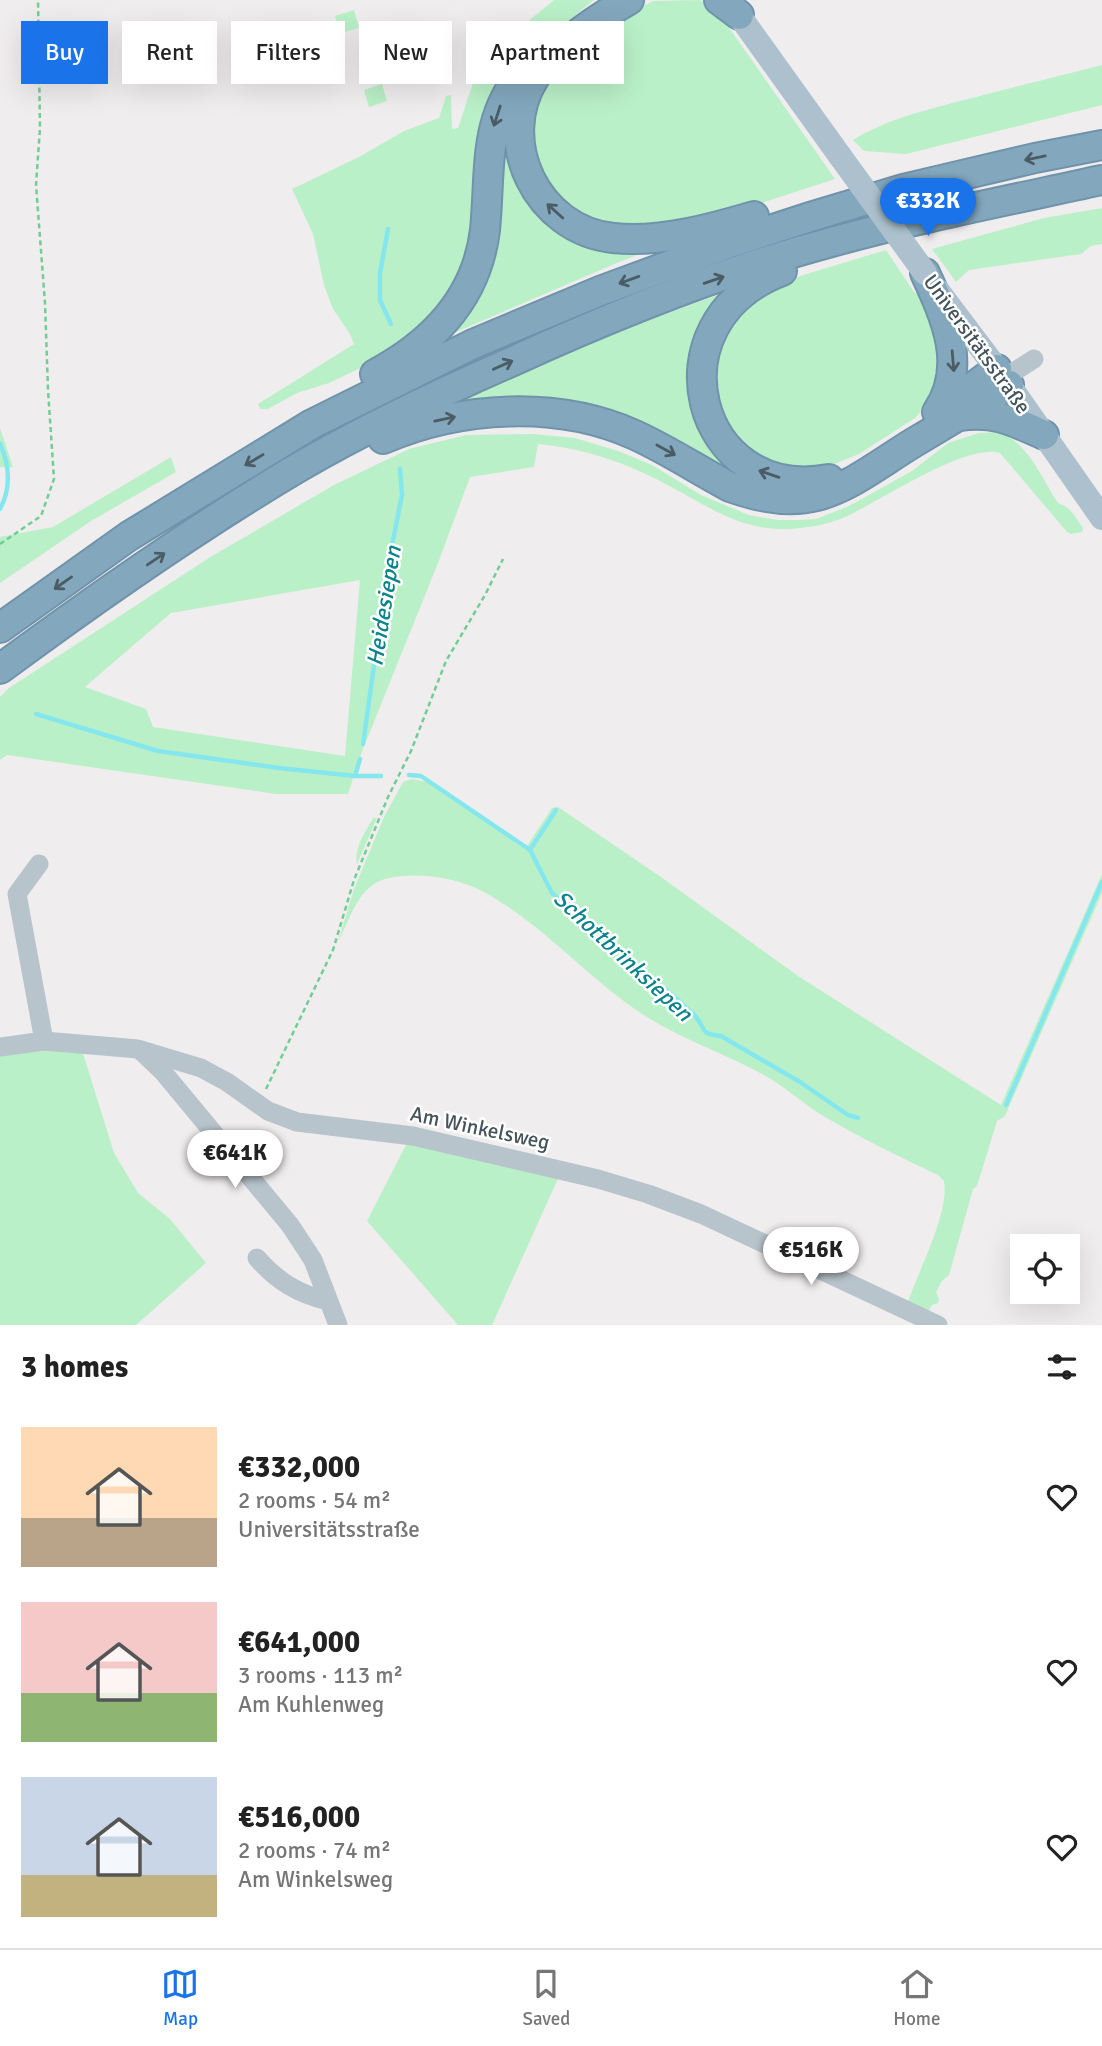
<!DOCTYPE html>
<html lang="en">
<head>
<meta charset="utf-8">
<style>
	body { margin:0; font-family:Signika,sans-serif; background:#f6f6f6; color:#222; height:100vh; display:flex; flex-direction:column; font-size:26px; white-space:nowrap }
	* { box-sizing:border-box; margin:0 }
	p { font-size:23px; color:#767676 }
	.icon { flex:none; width:38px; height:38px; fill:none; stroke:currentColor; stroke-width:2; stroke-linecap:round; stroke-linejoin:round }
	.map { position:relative; height:1325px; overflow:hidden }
	.details { display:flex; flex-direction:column; background:#fff; flex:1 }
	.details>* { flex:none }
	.guide { position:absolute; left:21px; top:21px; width:700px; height:63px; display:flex; gap:14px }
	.buttons { position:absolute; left:1010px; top:1234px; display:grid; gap:14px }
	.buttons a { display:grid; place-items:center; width:70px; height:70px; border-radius:0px; background:#fff; box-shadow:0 7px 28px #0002; font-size:35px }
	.price { position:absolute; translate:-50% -60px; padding:0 16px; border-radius:24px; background:#fff; color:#222; font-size:23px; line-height:46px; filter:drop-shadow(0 2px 4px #0008) }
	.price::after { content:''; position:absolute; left:50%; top:42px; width:21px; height:16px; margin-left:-10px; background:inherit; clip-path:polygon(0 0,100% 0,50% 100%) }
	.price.on { background:#1a73e8; color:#fff }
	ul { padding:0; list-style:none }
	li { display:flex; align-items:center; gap:21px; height:175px; padding:0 21px }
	li span { display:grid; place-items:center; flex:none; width:196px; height:140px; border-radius:0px; color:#555 }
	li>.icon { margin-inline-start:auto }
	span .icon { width:84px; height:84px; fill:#fffc; stroke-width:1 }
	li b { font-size:30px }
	h2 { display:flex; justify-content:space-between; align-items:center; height:84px; padding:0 21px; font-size:30px }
	.tag { padding:0 24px; border-radius:0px; background:#fff; box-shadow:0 7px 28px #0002; font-size:24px; line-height:63px }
	.tag.on { background:#1a73e8; color:#fff }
	.dock { display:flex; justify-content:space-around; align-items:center; height:98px; border-top:2px solid #e0e0e0; background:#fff; font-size:19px; color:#767676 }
	.dock a { display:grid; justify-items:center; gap:4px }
	.dock .on { color:#1a73e8 }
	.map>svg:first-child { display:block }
</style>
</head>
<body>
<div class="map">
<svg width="1102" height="1325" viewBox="0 0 1102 1325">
	<rect width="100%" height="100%" fill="#f0edee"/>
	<g fill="#baf0c7" fill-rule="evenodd">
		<polygon points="554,0 594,0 519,60 470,255 439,315 375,361 329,383 297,393 268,409 260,409 258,404 354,344 350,334 333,309 324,285 313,234 292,189 359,157 404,131 439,118 446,96 451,95 452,129 458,128 475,77 496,48"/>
		<polygon points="653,1 700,0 716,9 835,179 749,207 678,224 621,228 598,224 551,195 535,165 530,117 543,82 567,59 627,14"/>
		<polygon points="354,10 359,28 340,33 335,16"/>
		<path d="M1102 65V105L906 154 864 151 853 140C890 117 934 108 976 97 1018 86 1060 76 1102 65Z"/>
		<polygon points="382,84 387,101 369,107 364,90"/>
		<polygon points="523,89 546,212 679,239 619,262 433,342 458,315 494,151"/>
		<polygon points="1102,208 1102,244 1091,246 1081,254 969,270 956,282 932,249 1044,218"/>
		<polygon points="886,250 914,292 922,297 945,350 936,394 915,418 859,454 829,466 780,494 641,432 429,415 538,366 637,324 740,287 768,290 800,276"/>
		<polygon points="0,428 13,467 0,467"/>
		<path d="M979 433C988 433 999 431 1007 436 1029 447 1045 483 1058 503 1070 506 1076 518 1083 528L1082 532 1071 534 1067 532 1000 453C965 443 881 501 845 517 828 525 806 528 788 529 737 531 702 502 660 481 621 461 582 448 538 444L534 467 470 477 438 563 361 754 348 794H276L7 755 0 760V697L9 688 212 556 334 485 409 449 466 435 533 434 575 438 618 451 652 465 701 495 749 515 777 520H799L816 519 849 506 912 471 948 443ZM360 580 345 756 153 727 146 709 85 687 171 613Z"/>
		<polygon points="171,457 176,472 91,521 0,583 0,537 53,527"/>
		<path d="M412 779 427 782 525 849 552 808 558 807 661 877 798 976 1001 1105 1102 874V893L1005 1116 997 1121 977 1186 973 1189 949 1275 942 1281 936 1292 939 1299 938 1303 932 1305 928 1312 908 1302C918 1272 950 1211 944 1181L938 1175C900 1157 862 1139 825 1117 804 1105 786 1087 764 1075 728 1055 684 1040 650 1019 590 982 545 925 482 891 455 877 418 872 389 878 358 884 351 918 338 942L354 889 384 817 403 782Z"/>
		<path d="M373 818H377L357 864C354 847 365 833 373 818Z"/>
		<polygon points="33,1049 82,1050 114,1153 138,1193 170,1219 206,1263 136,1325 0,1325 0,1052"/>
		<polygon points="409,1139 561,1172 492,1325 458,1325 367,1221"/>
	</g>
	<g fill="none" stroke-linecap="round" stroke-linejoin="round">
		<g stroke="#85e7ee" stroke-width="4.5">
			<polyline points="388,229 380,273 380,300 391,324"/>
			<path d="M0 444C10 465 11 489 0 509"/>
			<polyline points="36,714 158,751 279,768 355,776 381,776"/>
			<polyline points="363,744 388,566 402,495 400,469"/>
			<path d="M409 775 421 776 530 850 552 893 679 1001C684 1007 691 1011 696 1017 707 1030 699 1034 721 1036L800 1082 848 1115 858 1118"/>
			<polyline points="355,776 360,759"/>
			<polyline points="530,850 556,810"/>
			<polyline points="1006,1105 1102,882"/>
		</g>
		<defs>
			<g id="highway">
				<path d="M629 0C598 18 554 47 535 77 494 141 537 230 613 238 659 243 710 229 754 216"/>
				<polyline points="719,0 739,15"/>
				<path d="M782 271C647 322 696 504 829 479"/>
				<path d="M925 273C946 318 968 367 937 412"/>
				<path d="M375 374C433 343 477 297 485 230 491 169 482 116 527 67"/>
				<polyline points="958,398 997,369"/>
				<path d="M960 416C995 411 1013 421 1044 435"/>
				<path d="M383 439C461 406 557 400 635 435 668 450 698 470 730 487 815 518 844 486 913 443 945 424 977 405 1009 385"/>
				<polyline points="0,628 129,536 312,424 473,344 600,291 727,244 810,217 903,189 1035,158 1102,145"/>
				<path d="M0 669C96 598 196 528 299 467 368 427 440 393 513 361 614 315 720 272 828 243 918 218 1010 200 1102 180"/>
			</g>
		</defs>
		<use href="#highway" stroke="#6f93aa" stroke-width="32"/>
		<g stroke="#71ce93" stroke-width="2.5" stroke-dasharray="5 3.5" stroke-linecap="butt">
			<polyline points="0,544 41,516 54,479 48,390 45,303 36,185 40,128 38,0"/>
			<polyline points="266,1089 333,950 354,880 388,797 411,751 446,661 485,595 503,559"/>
		</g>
		<g stroke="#b8c4cb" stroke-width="19">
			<polyline points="1004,378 1034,359"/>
			<polyline points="39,864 17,894 44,1041"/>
			<polyline points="0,1047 44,1041 138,1049 201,1068 227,1082 268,1111 297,1122 413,1136 598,1179 648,1194 701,1214 938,1325"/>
			<polyline points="141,1051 163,1072 290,1225 313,1260 338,1325"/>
			<path d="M257 1258C277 1281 298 1294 328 1301"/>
		</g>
		<g stroke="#acc1cd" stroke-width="24">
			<polyline points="728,0 840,156"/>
			<polyline points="938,291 1009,385 1102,518"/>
		</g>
		<use href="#highway" stroke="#83a8be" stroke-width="28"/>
		<polyline stroke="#acc1cd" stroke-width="24" points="840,156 925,273"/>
	</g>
	<defs><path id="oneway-shaft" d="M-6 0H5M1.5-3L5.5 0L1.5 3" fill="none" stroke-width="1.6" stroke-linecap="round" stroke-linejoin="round" transform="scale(1.75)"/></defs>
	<g stroke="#4b5c65">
		<use href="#oneway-shaft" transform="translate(497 116) rotate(108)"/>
		<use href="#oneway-shaft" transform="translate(1035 158) rotate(168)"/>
		<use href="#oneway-shaft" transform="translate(555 211) rotate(-138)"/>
		<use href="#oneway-shaft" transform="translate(629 280) rotate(160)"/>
		<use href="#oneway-shaft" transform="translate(714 280) rotate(-19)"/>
		<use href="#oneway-shaft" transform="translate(953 361) rotate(85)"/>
		<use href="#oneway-shaft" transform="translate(503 365) rotate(-24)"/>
		<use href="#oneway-shaft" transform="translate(445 419) rotate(-12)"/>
		<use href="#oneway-shaft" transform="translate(666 450) rotate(29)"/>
		<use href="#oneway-shaft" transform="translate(254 460) rotate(149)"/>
		<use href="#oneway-shaft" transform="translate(769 474) rotate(-161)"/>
		<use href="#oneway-shaft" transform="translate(156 559) rotate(-34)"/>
		<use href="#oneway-shaft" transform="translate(63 583) rotate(145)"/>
	</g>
	<g text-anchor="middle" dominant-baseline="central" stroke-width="5" stroke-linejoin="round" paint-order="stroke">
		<g font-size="21" fill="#45545b" stroke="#fff">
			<text transform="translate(977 344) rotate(54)">Universitätsstraße</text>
			<text transform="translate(480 1128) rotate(12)">Am Winkelsweg</text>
		</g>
		<g font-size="23" font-style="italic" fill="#0a838c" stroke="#fff">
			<text transform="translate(384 606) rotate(-81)">Heidesiepen</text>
			<text transform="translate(623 956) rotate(43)">Schottbrinksiepen</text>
		</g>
	</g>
</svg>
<div class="buttons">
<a><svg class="icon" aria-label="locate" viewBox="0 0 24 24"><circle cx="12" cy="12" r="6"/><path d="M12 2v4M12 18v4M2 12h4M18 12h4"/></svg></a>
</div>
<b class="price on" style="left:928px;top:238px">€332K</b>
<b class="price" style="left:235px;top:1190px">€641K</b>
<b class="price" style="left:811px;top:1287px">€516K</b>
<div class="guide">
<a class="tag on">Buy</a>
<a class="tag">Rent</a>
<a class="tag">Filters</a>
<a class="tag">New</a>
<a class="tag">Apartment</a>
</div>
</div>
<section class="details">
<h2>3 homes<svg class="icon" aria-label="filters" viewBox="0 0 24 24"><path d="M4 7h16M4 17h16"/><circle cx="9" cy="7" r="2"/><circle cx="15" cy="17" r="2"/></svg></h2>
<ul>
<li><span style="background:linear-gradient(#ffd9b3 65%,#b9a48a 0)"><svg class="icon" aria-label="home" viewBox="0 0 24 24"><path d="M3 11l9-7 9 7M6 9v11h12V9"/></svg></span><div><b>€332,000</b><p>2 rooms · 54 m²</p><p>Universitätsstraße</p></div><svg class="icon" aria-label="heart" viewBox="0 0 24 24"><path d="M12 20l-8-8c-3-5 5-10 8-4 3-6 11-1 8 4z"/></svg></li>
<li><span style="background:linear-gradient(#f6c9c9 65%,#8fb573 0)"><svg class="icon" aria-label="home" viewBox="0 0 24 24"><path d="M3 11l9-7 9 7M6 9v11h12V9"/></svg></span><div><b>€641,000</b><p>3 rooms · 113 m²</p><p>Am Kuhlenweg</p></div><svg class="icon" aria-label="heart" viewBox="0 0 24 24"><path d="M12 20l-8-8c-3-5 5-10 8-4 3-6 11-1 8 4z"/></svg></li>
<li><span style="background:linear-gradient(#c9d6e8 70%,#c2b280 0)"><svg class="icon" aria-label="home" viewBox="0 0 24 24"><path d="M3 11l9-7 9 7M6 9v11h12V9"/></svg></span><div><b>€516,000</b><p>2 rooms · 74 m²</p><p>Am Winkelsweg</p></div><svg class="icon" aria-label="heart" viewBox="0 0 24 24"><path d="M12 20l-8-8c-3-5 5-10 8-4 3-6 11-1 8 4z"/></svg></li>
</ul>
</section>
<nav class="dock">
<a class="on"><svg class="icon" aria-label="map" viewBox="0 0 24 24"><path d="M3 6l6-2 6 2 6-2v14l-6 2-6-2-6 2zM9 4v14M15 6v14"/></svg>Map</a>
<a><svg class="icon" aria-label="saved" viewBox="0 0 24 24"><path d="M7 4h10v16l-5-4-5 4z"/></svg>Saved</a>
<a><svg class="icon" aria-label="home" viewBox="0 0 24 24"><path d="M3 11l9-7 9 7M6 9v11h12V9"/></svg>Home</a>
</nav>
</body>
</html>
